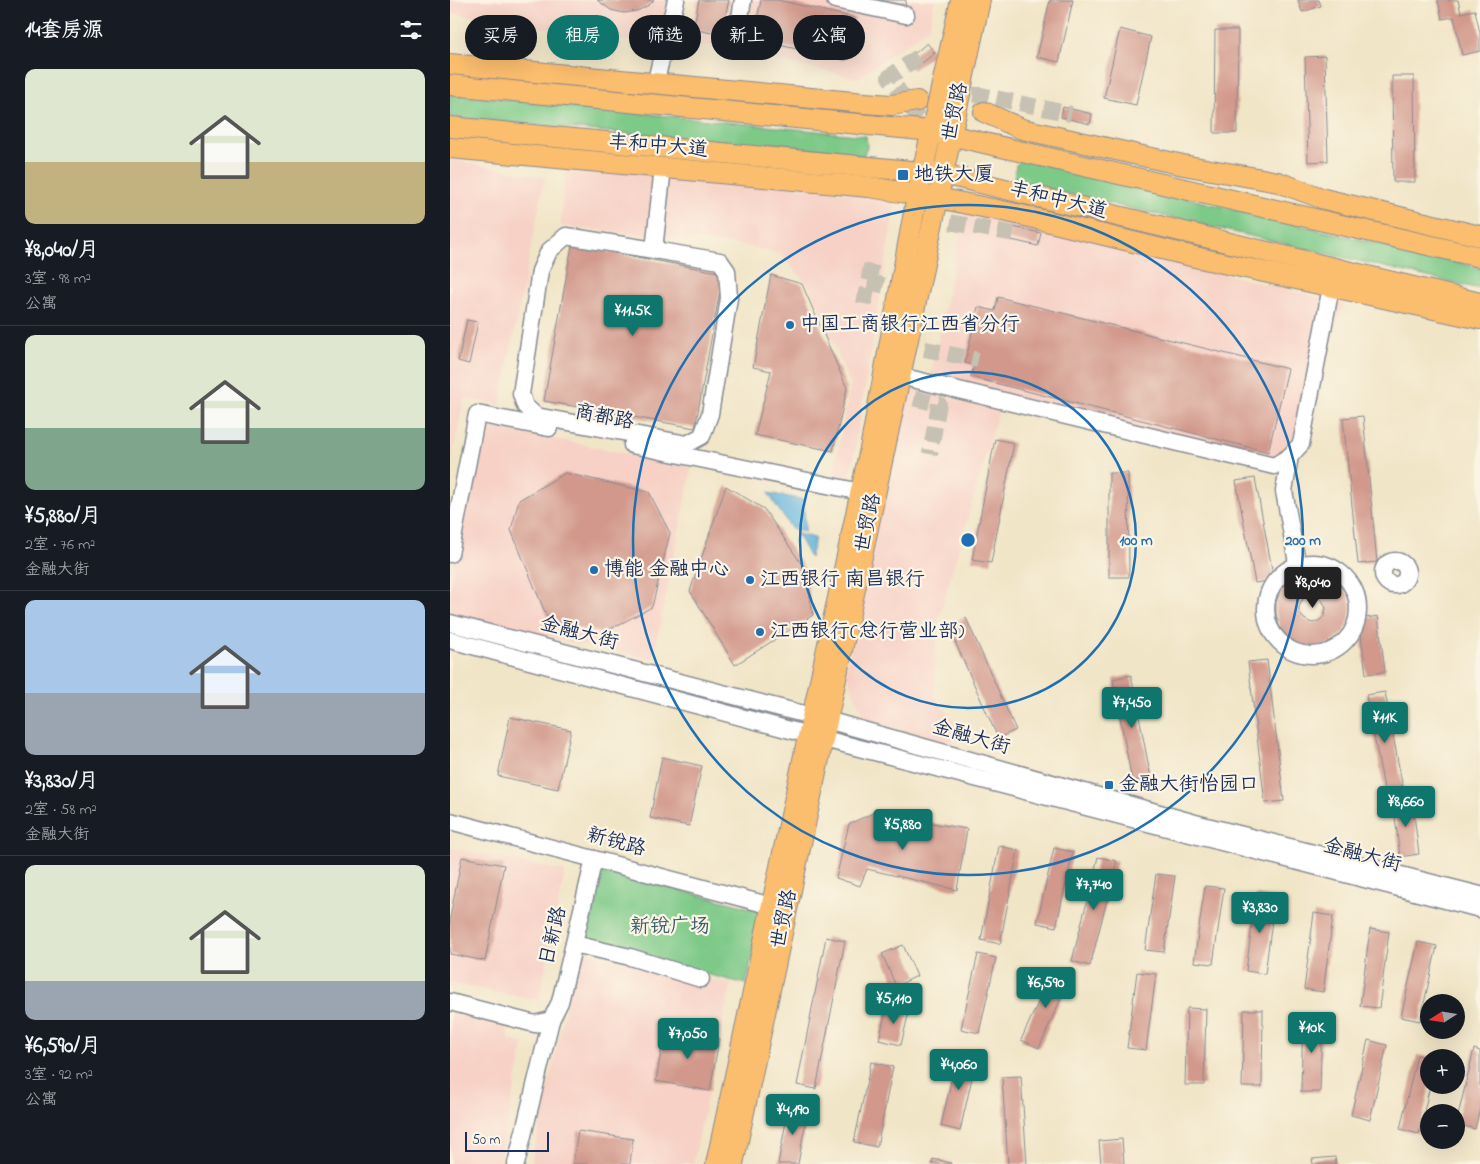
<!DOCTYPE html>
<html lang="zh">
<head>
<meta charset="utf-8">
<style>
	body { margin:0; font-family:"Indie Flower","LXGW WenKai TC",sans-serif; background:#242831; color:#f1f3f6; height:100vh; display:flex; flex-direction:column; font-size:19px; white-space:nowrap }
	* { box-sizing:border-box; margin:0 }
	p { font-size:16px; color:#9ea1a6 }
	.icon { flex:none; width:28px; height:28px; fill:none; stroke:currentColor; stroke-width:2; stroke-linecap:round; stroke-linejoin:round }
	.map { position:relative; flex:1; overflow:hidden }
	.details { display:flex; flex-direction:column; background:#171b24; width:450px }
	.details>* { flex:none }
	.banner { position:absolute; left:15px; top:15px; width:475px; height:45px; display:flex; gap:10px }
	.needle { width:32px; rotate:258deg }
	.buttons { position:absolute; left:970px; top:994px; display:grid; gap:10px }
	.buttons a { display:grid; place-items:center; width:45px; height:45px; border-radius:50%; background:#171b24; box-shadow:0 5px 20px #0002; font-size:25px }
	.scale { position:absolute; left:15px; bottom:12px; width:84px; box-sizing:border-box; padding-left:5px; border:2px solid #1b2f5e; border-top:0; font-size:14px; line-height:18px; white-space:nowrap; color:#1b2f5e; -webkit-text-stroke:4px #fcf5e5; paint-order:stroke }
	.price { position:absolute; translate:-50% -42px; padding:0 11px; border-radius:5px; background:#0f766e; color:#fff; font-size:16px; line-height:32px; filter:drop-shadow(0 1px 2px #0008) }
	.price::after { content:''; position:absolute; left:50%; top:30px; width:15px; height:11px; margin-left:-8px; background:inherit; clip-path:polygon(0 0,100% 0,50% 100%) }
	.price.current { background:#222; color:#fff }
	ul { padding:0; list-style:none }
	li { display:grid; align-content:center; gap:10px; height:265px; padding:0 25px }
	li+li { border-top:1px solid #363941 }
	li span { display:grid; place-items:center; height:155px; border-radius:10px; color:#555 }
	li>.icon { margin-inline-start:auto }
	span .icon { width:90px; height:90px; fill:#fffc; stroke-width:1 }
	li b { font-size:21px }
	h2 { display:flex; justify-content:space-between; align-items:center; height:60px; padding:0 25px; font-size:21px }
	.pill { padding:0 18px; border-radius:22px; background:#171b24; box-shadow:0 5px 20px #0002; font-size:18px; line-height:45px }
	.pill.current { background:#0f766e; color:#fff }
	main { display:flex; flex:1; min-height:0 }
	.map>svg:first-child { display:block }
</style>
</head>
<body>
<main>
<section class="details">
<h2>14套房源<svg class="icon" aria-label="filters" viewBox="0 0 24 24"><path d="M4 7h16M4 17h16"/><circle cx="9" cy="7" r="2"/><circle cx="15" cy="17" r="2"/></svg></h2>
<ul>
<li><span style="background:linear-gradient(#dfe7d0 60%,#c2b280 0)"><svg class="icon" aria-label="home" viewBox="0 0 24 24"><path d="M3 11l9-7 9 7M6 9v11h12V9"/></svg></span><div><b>¥8,040/月</b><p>3室 · 98 m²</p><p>公寓</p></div></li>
<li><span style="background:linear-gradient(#dfe7d0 60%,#7fa58c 0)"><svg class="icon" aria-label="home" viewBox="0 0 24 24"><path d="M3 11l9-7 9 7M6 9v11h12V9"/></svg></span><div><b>¥5,880/月</b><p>2室 · 76 m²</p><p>金融大街</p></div></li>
<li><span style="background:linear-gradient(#a9c7e8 60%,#9aa5b1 0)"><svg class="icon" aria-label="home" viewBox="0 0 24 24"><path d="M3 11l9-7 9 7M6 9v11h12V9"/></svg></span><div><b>¥3,830/月</b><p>2室 · 58 m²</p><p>金融大街</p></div></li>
<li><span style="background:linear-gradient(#dfe7d0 75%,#9aa5b1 0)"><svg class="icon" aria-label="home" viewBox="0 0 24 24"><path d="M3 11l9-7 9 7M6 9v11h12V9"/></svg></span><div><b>¥6,590/月</b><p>3室 · 92 m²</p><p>公寓</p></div></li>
</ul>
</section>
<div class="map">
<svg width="1030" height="1164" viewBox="0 0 1030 1164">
	<rect width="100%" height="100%" fill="#fcf5e5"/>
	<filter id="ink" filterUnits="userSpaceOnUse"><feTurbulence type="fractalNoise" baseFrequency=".02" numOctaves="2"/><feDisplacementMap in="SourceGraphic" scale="10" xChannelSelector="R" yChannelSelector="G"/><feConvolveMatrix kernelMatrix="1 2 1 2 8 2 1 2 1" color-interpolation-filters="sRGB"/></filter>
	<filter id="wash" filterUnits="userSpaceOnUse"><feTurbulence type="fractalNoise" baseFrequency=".0096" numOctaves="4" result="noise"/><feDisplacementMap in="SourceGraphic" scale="20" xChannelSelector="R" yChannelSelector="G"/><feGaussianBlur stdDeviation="1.12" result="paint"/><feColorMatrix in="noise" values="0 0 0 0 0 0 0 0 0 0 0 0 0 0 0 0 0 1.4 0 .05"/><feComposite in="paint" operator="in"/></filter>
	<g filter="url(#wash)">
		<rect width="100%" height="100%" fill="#f1e5c7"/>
		<g fill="#f7d1c6">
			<polygon points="0,0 218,0 209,46 0,13"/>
			<polygon points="246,0 485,0 479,28 408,78 237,42"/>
			<polygon points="0,159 95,178 50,405 14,398 0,469"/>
			<polygon points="116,163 446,197 400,480 383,477 400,384 361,288 330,254 292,245 110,226"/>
			<polygon points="515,209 894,304 847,441 822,463 481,376"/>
			<polygon points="454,388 549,409 488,621 484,696 515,735 500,742 415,720 396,673"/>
			<polygon points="33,424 242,467 203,659 0,618 0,588"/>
			<polygon points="0,848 115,871 89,1001 0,983"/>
			<polygon points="128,950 281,984 243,1164 81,1164"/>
			<polygon points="0,1012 56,1027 60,1040 74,1043 49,1164 0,1164"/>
		</g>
		<g fill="#7dc988" stroke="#4c7c73">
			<polygon points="0,94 416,136 417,147 413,156 0,117"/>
			<polygon points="573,159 1030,268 1030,289 567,182 564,177 566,165"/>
			<polygon points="145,869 313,911 296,984 127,942"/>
		</g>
		<g fill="#61b4dd" stroke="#3e729e">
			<polygon points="318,493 354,500 355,532 341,528"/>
			<polygon points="347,534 365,538 360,558"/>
		</g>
		<g id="blocks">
			<g fill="#d1988b" fill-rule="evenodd">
				<polygon points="147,0 204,0 199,5 187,11 174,13 161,10"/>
				<polygon points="249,0 279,0 271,35 243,29"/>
				<polygon points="311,0 328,0 405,18 395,60 303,39"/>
				<polygon points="422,0 456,0 455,7"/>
				<polygon points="600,0 623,0 609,62 587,57"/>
				<polygon points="848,0 869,0 871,6 852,12"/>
				<polygon points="988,0 1008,0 1011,13 1025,10 1030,33 1030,51 1012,55 1004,17 992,19"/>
				<polygon points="670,29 701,37 686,105 654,98"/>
				<polygon points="765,30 788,30 787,133 764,133"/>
				<polygon points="477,43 485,53 463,70 456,61"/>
				<polygon points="875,56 878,161 858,162 855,57"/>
				<polygon points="942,76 964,76 965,182 943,182"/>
				<polygon points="613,107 642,114 640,124 611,117"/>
				<polygon points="559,226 591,233 588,246 557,239"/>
				<polygon points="122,245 273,273 245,428 94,401"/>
				<polygon points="321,275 352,284 397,388 383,451 305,435 321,371 303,367"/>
				<polygon points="548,297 838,369 818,452 521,377 524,365 515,363 528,307 545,311"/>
				<polygon points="17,320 28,322 19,364 8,361"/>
				<polygon points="913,416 927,562 908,564 893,418"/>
				<polygon points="545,439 564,443 541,563 522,560"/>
				<polygon points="115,473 199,492 220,533 202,607 153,633 99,622 61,530 69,500"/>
				<polygon points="659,473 678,473 679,577 659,577"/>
				<polygon points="805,478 824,580 805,583 786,481"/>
				<polygon points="276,486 314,509 355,569 363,615 285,665 240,591"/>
				<path d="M860 571 872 572 883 577 892 585 899 596 901 607 899 620 894 632 884 641 873 646 860 647 847 644 837 636 829 626 826 614V602L830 590 838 581 848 574ZM860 595H865L872 600 876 608 874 617 867 622 862 623 854 619 849 612V607L853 599Z"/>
				<polygon points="928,616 935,672 916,674 909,619"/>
				<polygon points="516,618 566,730 548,738 498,626"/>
				<polygon points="817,660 834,801 815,803 798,662"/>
				<polygon points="681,675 701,778 682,781 663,679"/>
				<polygon points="935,692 954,794 936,798 916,695"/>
				<polygon points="60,717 121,730 108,789 48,776"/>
				<polygon points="212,757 252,766 239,826 200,818"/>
				<polygon points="962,799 969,854 950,857 943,801"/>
				<polygon points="423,813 517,829 507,890 417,869 410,886 386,878 399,824"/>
				<polygon points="549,846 568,850 550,944 531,940"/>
				<polygon points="604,848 623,852 606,927 587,923"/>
				<polygon points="12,857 54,865 35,961 0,954 0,918"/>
				<polygon points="648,857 667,861 640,966 622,961"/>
				<polygon points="706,874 725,876 714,952 695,950"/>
				<polygon points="755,886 774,888 763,964 744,962"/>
				<polygon points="806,895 825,898 815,974 796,971"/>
				<polygon points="864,913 883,916 873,992 854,989"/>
				<polygon points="920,929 939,932 929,1008 910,1006"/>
				<polygon points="376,937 395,941 366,1089 347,1085"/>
				<polygon points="968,942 987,946 970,1021 951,1017"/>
				<polygon points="453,945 467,976 446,986 432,954"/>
				<polygon points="528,954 546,958 529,1033 511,1029"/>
				<polygon points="603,970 620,978 589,1048 571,1040"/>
				<polygon points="687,972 706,974 696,1050 677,1048"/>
				<polygon points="437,1006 459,1011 451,1045 429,1040"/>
				<polygon points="737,1008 756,1009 754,1085 735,1085"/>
				<polygon points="794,1010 813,1010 812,1087 792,1087"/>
				<polygon points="853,1015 872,1015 870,1092 851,1092"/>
				<polygon points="215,1029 269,1039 260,1091 206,1081"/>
				<polygon points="918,1040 937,1045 920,1120 901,1115"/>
				<polygon points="1024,1049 1030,1051 1030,1108 1025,1129 1006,1124"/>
				<polygon points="508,1051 527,1056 510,1131 491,1126"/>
				<polygon points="967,1055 979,1057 980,1085 969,1134 950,1129"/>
				<polygon points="421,1062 443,1067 427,1147 404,1142"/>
				<polygon points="571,1076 577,1164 558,1164 552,1077"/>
				<polygon points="339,1106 358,1109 348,1164 328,1164"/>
				<polygon points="128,1131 183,1139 180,1164 123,1164"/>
				<polygon points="672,1139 674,1164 651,1164 649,1141"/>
				<polygon points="885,1157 886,1164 863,1164 862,1159"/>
				<polygon points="483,1159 501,1163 501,1164 482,1164"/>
			</g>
		</g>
	</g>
	<g filter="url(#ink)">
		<use href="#blocks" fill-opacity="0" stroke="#868a92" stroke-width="1"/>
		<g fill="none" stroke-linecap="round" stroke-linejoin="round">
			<g stroke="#c6c1b2" stroke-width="16" stroke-dasharray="16 8" stroke-linecap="butt">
				<polyline points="468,57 439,77 468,118 495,124"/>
				<polyline points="502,98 503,94 531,95 621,114"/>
				<polyline points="477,218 571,235"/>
				<polyline points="418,282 462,292"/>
				<polyline points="414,304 423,257"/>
				<polyline points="451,344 528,360"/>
				<polyline points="441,393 489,404 480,454"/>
			</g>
			<defs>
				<g id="minor">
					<polyline points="385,0 456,15"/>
					<polyline points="285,46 293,0"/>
					<polyline points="205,84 226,0"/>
					<polyline points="204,250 270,261 277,271 279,298 260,414 252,436 237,444 86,416 75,406 71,394 90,271 99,251 116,236 204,250 213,167"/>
					<polyline points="450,376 824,466 840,456 851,444 881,287"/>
					<polyline points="182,445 411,492"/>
					<polyline points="840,456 834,491 850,579"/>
					<polyline points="0,554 27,414 99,428"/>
					<circle cx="945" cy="573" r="12"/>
					<circle cx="862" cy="609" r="46"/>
					<polyline points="0,623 377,720 745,823 1030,895"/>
					<polyline points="0,640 359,735 1030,909"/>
					<polyline points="0,821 322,906"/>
					<polyline points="124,944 180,957 251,979"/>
					<polyline points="0,1002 85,1024 101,1020 110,1002 144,859"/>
					<polyline points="66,1164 101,1020"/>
				</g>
				<g id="major">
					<polyline points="0,64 414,103 441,105 467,101"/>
					<polyline points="0,85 482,131 1030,257"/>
					<polyline points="534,112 572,129 733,165 828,182 874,199 1030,236"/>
					<polyline points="0,127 493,174 1030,303"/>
					<polyline points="0,148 419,187 488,198 567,214 745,257 1030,319"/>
					<polyline points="266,1164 421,444 467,196 511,0"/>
					<polyline points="283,1164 530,0"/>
				</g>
			</defs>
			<use href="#minor" stroke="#868a92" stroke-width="19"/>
			<use href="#major" stroke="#868a92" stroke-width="22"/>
			<use href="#minor" stroke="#fff" stroke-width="16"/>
			<use href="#major" stroke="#fbbd6e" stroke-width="20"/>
		</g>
	</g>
	<g fill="none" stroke="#1f6fb2" stroke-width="2.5">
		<circle cx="518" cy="540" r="168"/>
		<circle cx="518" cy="540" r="335"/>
	</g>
	<g fill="#1f6fb2" stroke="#fcf5e5" stroke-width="2">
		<rect x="447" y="169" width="12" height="12" rx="2.5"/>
		<circle cx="340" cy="325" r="5"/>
		<circle cx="144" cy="570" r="5"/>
		<circle cx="300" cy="580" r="5"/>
		<circle cx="310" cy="632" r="5"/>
		<rect x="654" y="780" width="10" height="10" rx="2.5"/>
	</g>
	<g text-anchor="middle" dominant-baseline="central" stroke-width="4.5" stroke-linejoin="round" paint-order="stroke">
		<g font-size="20" fill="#1b2f5e" stroke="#fcf5e5">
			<text transform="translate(506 112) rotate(-78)">世贸路</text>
			<text transform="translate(208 147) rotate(5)">丰和中大道</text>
			<text transform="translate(608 201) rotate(14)">丰和中大道</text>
			<text transform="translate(154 418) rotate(11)">商都路</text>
			<text transform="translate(419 523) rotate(-78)">世贸路</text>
			<text transform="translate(129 634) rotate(15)">金融大街</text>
			<text transform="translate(521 738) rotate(16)">金融大街</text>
			<text transform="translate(166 843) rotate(15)">新锐路</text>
			<text transform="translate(912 856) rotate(15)">金融大街</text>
			<text transform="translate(335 919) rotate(-78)">世贸路</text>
			<text transform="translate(104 936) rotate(-77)">日新路</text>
		</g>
		<g font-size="20" fill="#1b2f5e" stroke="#fcf5e5" text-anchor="start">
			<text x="464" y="175">地铁大厦</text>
			<text x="350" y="325">中国工商银行江西省分行</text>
			<text x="154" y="570">博能 金融中心</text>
			<text x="310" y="580">江西银行 南昌银行</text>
			<text x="320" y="632">江西银行(总行营业部)</text>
			<text x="669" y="785">金融大街怡园口</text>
		</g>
		<g font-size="20" fill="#385d6b" stroke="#fcf5e5">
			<text x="220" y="927">新锐广场</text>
		</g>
	</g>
	<circle cx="518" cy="540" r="8" fill="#1f6fb2" stroke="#fcf5e5" stroke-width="2.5"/>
	<g font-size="15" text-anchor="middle" font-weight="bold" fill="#1f6fb2" stroke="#fcf5e5" stroke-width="4.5" stroke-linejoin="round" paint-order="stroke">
		<text x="686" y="545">100 m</text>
		<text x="853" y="545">200 m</text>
	</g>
</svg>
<div class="buttons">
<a><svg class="needle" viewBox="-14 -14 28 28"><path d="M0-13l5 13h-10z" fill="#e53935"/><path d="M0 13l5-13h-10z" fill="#9ea1a6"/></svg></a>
<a>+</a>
<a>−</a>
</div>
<div class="scale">50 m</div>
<b class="price" style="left:183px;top:337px">¥11.5K</b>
<b class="price current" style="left:863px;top:609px">¥8,040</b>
<b class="price" style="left:682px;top:729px">¥7,450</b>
<b class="price" style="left:935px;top:744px">¥11K</b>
<b class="price" style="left:956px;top:828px">¥8,660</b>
<b class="price" style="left:453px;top:851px">¥5,880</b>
<b class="price" style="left:644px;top:911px">¥7,740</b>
<b class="price" style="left:810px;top:934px">¥3,830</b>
<b class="price" style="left:596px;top:1009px">¥6,590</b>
<b class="price" style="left:444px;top:1025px">¥5,110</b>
<b class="price" style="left:862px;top:1054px">¥10K</b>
<b class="price" style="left:238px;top:1060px">¥7,050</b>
<b class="price" style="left:509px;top:1091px">¥4,060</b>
<b class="price" style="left:343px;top:1136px">¥4,190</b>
<div class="banner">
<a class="pill">买房</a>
<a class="pill current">租房</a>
<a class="pill">筛选</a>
<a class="pill">新上</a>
<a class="pill">公寓</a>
</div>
</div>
</main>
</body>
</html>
